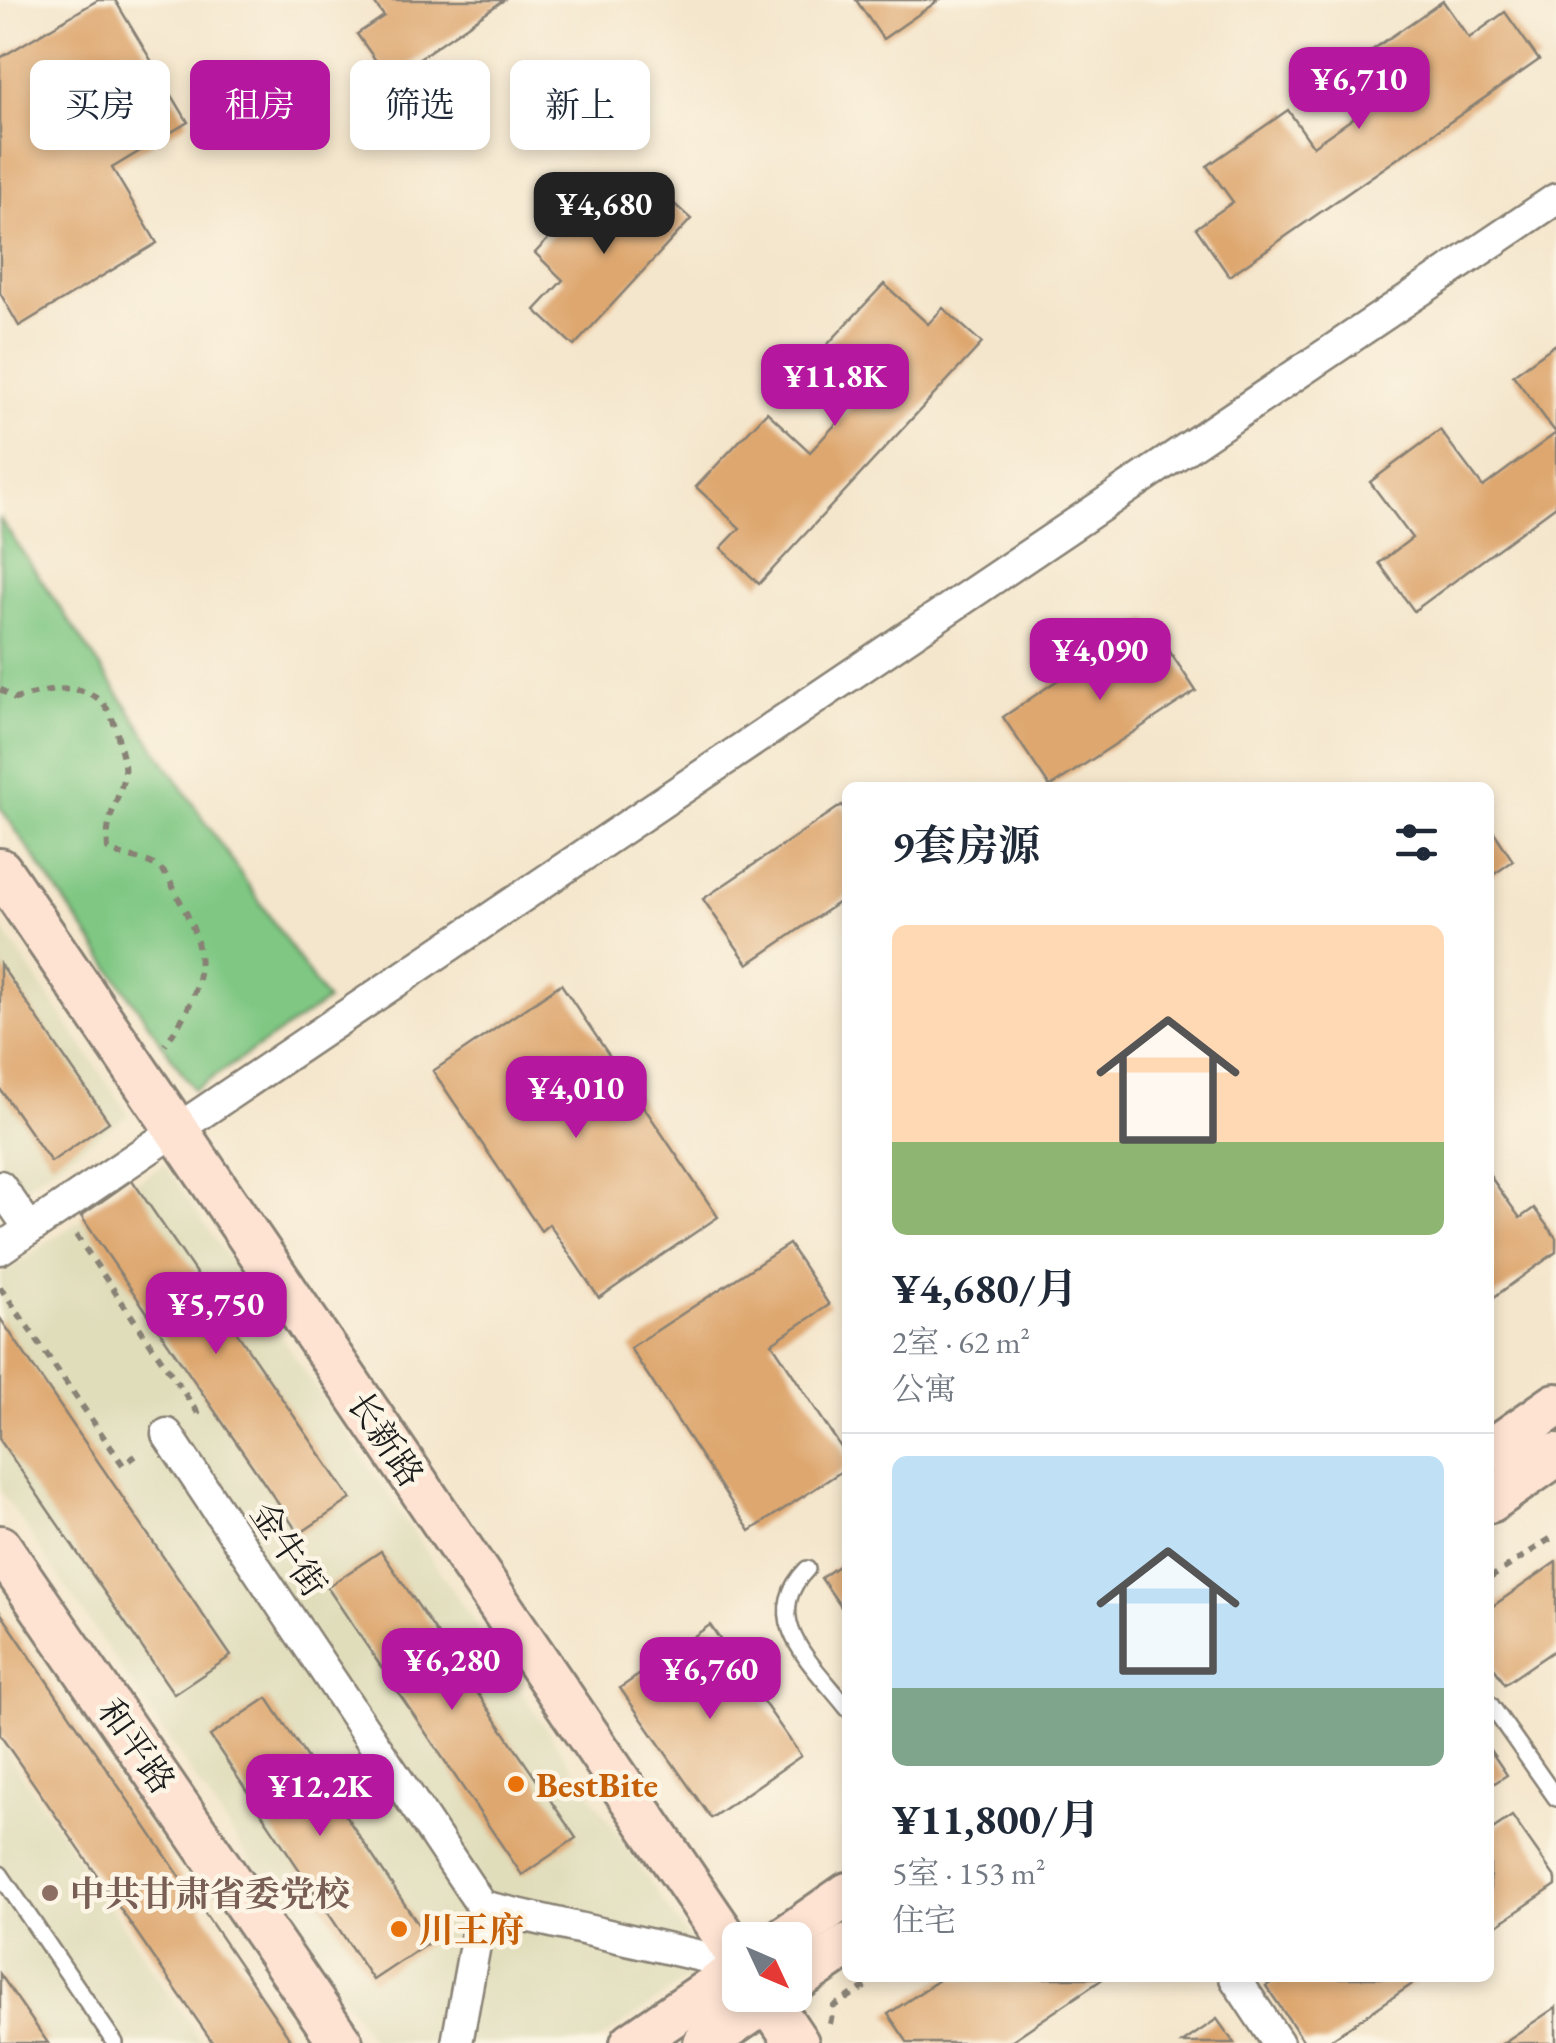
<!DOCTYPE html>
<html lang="zh">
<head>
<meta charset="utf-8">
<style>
	body { margin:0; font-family:"EB Garamond","Noto Serif SC",serif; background:#f6f6f7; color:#1f2937; height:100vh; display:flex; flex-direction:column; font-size:38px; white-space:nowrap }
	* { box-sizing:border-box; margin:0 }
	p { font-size:32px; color:#747a83 }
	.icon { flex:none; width:55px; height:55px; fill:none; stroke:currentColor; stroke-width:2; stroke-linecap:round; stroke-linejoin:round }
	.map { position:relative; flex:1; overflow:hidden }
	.panel { position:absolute; left:842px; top:782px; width:652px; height:1200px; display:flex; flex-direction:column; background:#fff; border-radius:15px; box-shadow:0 5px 15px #0003 }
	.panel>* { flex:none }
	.guide { position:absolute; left:30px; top:60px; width:662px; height:90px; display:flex; gap:20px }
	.needle { width:65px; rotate:134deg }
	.buttons { position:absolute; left:722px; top:1922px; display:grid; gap:20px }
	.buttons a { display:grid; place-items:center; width:90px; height:90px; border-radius:15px; background:#fff; box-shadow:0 5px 15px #0003; font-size:50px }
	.price { position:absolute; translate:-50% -85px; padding:0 22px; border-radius:20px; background:#b5179e; color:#fff; font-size:32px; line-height:65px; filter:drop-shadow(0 2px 5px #0008) }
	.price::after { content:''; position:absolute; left:50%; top:60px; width:30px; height:22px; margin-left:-15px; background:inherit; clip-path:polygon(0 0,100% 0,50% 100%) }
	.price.current { background:#222; color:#fff }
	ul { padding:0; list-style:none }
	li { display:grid; align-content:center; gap:20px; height:530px; padding:0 50px }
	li+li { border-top:2px solid #e0e1e3 }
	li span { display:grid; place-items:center; height:310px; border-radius:15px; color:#555 }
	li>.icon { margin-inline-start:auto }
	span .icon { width:180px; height:180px; fill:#fffc; stroke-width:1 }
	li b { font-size:42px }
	h2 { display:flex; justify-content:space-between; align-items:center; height:120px; padding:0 50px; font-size:42px }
	.chip { padding:0 35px; border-radius:15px; background:#fff; box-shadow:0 5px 15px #0003; font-size:35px; line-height:90px }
	.chip.current { background:#b5179e; color:#fff }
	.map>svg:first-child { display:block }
</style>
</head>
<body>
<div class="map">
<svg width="1556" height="2043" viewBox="0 0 1556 2043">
	<rect width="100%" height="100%" fill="#fcf5e5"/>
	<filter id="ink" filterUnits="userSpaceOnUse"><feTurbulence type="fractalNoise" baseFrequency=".01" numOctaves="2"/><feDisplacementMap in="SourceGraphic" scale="20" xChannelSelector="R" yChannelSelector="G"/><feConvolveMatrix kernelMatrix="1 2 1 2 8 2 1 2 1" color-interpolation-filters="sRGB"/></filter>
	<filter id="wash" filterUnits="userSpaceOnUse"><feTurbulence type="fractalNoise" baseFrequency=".0048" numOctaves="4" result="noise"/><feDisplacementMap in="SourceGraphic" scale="40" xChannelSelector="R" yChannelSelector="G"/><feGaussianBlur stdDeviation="2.25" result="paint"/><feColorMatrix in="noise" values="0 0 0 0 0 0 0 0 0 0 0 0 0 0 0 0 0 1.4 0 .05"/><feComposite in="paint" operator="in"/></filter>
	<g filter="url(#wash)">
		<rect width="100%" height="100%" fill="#f4e6cc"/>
		<g fill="#e0ddbb">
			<polygon points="0,925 129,1115 0,1203"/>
			<polygon points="164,1164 707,1966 595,2043 374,2043 0,1490 0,1275"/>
			<polygon points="0,1742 202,2043 0,2043"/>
		</g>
		<polygon fill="#7fc783" stroke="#4e7250" stroke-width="2.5" points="0,519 327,1001 194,1090 0,807"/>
		<g id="blocks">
			<g fill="#dea76f">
				<polygon points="98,0 115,0 188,122 112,168 157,243 19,326 0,293 0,58"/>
				<polygon points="372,0 504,0 389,79 357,34 384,16"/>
				<polygon points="856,0 939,0 883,39"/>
				<polygon points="1443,1 1469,38 1505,12 1539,60 1229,276 1196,228 1233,202 1207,166 1288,110 1313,146 1388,94 1362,57"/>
				<polygon points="652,184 691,219 574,346 535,310 563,280 535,253 591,193 619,219"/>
				<polygon points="884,284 928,324 943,308 982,343 759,584 721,548 740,528 696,487 767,412 810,452 858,400 814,359"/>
				<polygon points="1556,344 1556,506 1414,611 1379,563 1412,538 1370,482 1440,430 1483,487 1556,433 1513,375"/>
				<polygon points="1148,619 1196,691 1050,787 1003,717"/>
				<polygon points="842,805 848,813 848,896 748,964 703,899"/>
				<polygon points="1490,826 1513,861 1490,877"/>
				<polygon points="0,964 109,1122 51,1162 0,1089"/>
				<polygon points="561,984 718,1217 599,1298 549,1224 541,1231 433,1071"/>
				<polygon points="1490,1176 1520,1218 1534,1208 1556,1238 1556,1252 1490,1300"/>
				<polygon points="132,1180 351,1499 299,1534 81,1216"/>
				<polygon points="789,1244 829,1305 772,1343 848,1458 848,1467 750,1531 630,1348"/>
				<polygon points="0,1318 231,1656 174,1694 0,1440"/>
				<polygon points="381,1551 576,1838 522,1875 327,1587"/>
				<polygon points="848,1559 848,1617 821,1578"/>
				<polygon points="1556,1562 1556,1649 1505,1684 1490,1662 1490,1608"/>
				<polygon points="0,1612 293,2043 213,2043 0,1735"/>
				<polygon points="710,1625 801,1756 711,1818 620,1688"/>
				<polygon points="267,1698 430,1942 373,1980 210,1736"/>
				<polygon points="1490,1750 1507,1775 1490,1786"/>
				<polygon points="1512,1816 1556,1879 1556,1885 1490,1930 1490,1831"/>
				<polygon points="0,1974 48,2043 0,2043"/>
				<polygon points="942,1978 1104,1978 1008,2043 908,2043 888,2014"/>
				<polygon points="1278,1978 1421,1978 1326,2043 1305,2043 1266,1986"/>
				<polygon points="1556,2007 1556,2043 1503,2043"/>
				<polygon points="1217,2019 1234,2043 1182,2043"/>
			</g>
		</g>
	</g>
	<g filter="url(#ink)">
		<use href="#blocks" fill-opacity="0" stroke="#888174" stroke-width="2.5"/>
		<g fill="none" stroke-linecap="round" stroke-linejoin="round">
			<defs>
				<g id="lane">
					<path d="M807 1569C757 1620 815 1666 848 1709"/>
					<polyline points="1490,1704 1556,1798"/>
					<polyline points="0,1874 115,2043"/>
				</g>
				<g id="street">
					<polyline points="0,1186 30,1229"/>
					<polyline points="0,1249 1556,199"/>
					<polyline points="167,1434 482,1906 740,1965"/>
					<polyline points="1235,1978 1278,2043"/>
					<polyline points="457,2043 482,1906"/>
				</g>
				<g id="secondary">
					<polyline points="0,870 740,1959"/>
					<polyline points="1490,1451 1556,1405"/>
					<polyline points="1490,1501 1556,1455"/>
					<polyline points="0,1547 341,2043"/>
					<polyline points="782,1940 848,1894"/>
					<polyline points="795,1981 848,1945"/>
					<polyline points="765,1995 797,2043"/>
					<polyline points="632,2043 740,1969"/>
					<polyline points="705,2043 775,1995"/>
				</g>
			</defs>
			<use href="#lane" stroke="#888174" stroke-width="20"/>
			<use href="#street" stroke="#888174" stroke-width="35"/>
			<use href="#secondary" stroke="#888174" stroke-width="48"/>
			<g stroke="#888174" stroke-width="6" stroke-dasharray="8 8" stroke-linecap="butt">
				<path d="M0 689 15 699C64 686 104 676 118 737 120 749 126 763 124 775 118 805 105 816 108 849 125 859 144 857 159 868 169 875 174 890 180 901 213 959 202 993 165 1045"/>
				<polyline points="76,1235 198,1413 193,1417"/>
				<polyline points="0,1287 123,1465 141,1452"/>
				<polyline points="1490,1578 1556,1535"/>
				<polyline points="830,2024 834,2006 879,1978"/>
			</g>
			<use href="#lane" stroke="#fff" stroke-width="15"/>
			<use href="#street" stroke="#fff" stroke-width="30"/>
			<use href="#secondary" stroke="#fee3d2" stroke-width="42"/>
		</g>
	</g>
	<g fill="#e8710a" stroke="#fcf5e5" stroke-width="4">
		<circle cx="516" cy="1784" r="10"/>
		<circle cx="399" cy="1929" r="10"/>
	</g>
	<circle fill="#8d6e63" stroke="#fcf5e5" stroke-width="4" cx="50" cy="1893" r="10"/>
	<g text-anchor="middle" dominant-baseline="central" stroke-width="9" stroke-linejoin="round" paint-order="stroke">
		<g font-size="35" fill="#1c1c1c" stroke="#fcf5e5">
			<text transform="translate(386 1439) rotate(56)">长新路</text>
			<text transform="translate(289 1549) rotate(56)">金牛街</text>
			<text transform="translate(137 1746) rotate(55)">和平路</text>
		</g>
		<g font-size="35" font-weight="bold" fill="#c56008" stroke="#fcf5e5" text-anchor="start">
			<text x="536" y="1784">BestBite</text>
			<text x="419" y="1929">川王府</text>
		</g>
		<g font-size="35" font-weight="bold" fill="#785e54" stroke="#fcf5e5" text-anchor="start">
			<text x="70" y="1893">中共甘肃省委党校</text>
		</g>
	</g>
</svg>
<div class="buttons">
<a><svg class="needle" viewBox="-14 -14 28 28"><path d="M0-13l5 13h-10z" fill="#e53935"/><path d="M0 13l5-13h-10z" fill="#747a83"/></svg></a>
</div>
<b class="price" style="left:1359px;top:132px">¥6,710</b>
<b class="price current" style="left:604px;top:257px">¥4,680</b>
<b class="price" style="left:835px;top:429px">¥11.8K</b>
<b class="price" style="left:1100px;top:703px">¥4,090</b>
<b class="price" style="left:576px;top:1141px">¥4,010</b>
<b class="price" style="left:216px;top:1357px">¥5,750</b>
<b class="price" style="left:452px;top:1713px">¥6,280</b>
<b class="price" style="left:710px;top:1722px">¥6,760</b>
<b class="price" style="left:320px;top:1839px">¥12.2K</b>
<div class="guide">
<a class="chip">买房</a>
<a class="chip current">租房</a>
<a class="chip">筛选</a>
<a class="chip">新上</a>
</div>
<section class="panel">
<h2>9套房源<svg class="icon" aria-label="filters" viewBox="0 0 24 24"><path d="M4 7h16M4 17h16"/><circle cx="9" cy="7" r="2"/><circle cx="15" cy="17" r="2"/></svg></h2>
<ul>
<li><span style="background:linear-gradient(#ffd9b3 70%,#8fb573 0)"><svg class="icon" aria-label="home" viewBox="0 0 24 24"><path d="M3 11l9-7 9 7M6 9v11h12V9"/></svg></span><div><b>¥4,680/月</b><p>2室 · 62 m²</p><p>公寓</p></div></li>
<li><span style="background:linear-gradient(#bfe0f5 75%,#7fa58c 0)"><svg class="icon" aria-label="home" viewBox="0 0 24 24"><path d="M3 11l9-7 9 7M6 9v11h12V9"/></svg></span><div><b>¥11,800/月</b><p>5室 · 153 m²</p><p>住宅</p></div></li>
</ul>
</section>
</div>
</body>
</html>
